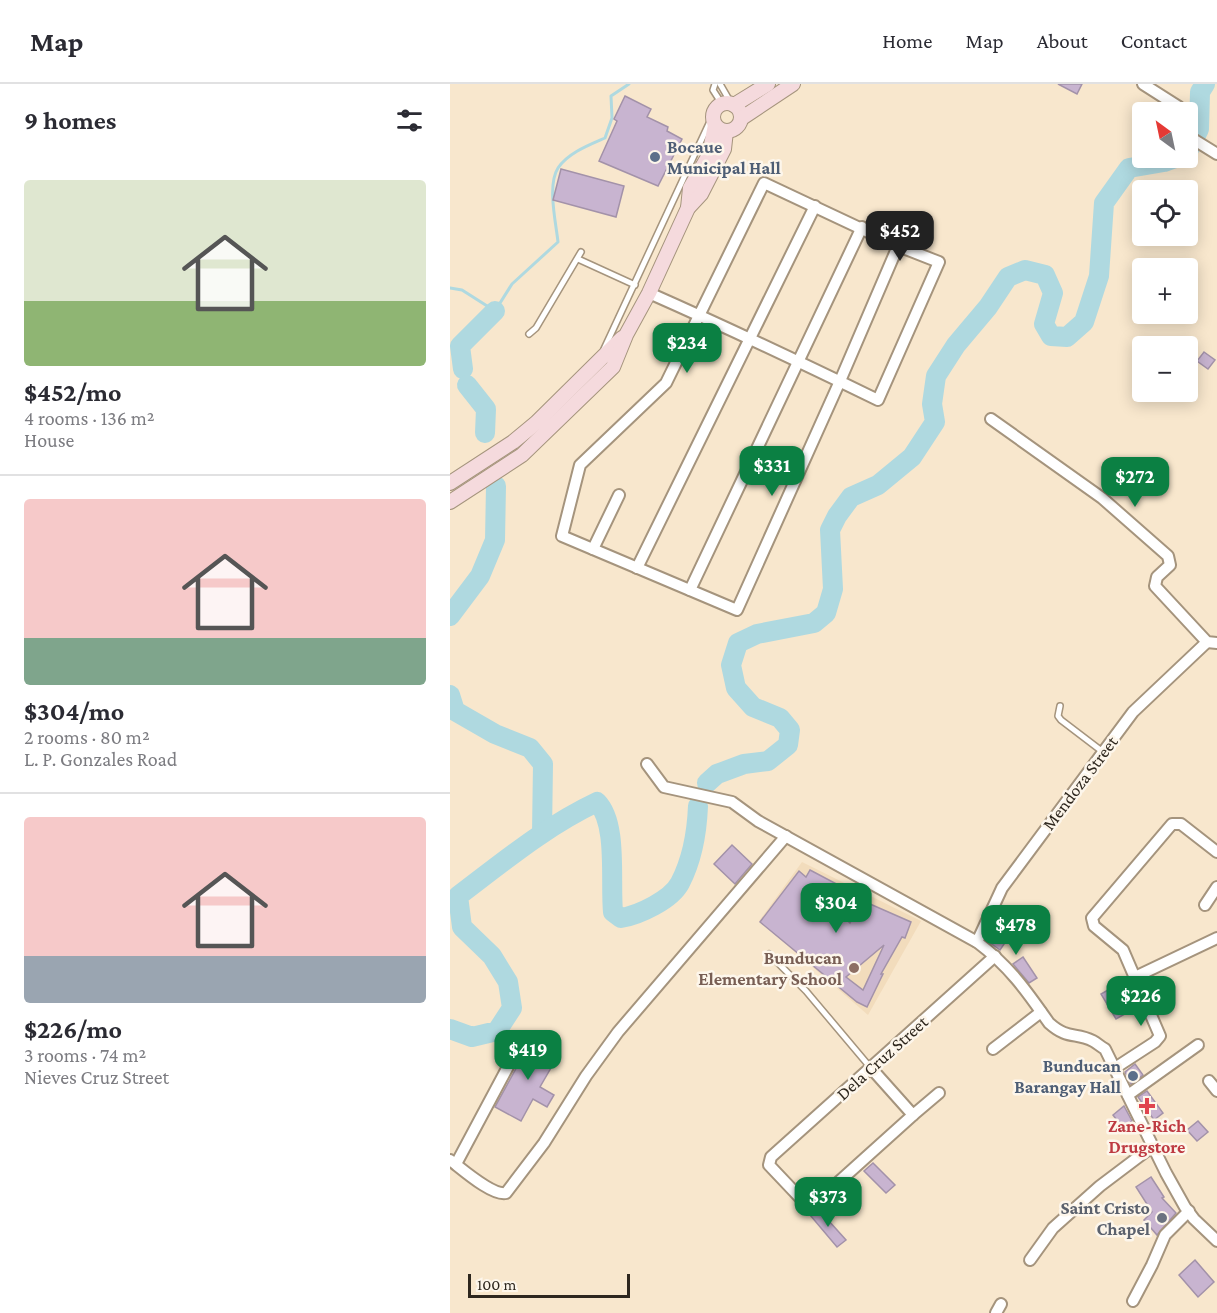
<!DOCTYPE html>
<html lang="en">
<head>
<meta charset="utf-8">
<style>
	body { margin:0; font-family:"Crimson Pro",serif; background:#f7f7f7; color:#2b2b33; height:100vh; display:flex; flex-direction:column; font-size:22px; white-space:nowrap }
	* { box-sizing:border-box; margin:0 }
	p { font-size:20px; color:#7c7c81 }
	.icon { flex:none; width:33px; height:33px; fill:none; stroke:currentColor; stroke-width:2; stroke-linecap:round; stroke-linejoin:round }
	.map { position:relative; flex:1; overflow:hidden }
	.details { display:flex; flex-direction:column; background:#fff; width:450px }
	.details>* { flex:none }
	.needle { width:39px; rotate:327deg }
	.controls { position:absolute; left:682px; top:18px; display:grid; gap:12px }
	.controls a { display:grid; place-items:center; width:66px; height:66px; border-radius:6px; background:#fff; box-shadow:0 3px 15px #0003; font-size:30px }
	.scale { position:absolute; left:18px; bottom:15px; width:162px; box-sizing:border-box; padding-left:6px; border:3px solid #2e271e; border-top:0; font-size:16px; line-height:21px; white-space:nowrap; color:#2e271e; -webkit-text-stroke:4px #fdf6eb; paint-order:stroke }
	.price { position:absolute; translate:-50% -51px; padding:0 14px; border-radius:12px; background:#0b8043; color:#fff; font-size:20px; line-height:39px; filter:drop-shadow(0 2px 3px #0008) }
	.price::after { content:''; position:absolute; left:50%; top:36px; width:18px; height:14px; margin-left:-9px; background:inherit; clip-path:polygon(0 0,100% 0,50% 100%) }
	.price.selected { background:#222; color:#fff }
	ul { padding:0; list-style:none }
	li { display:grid; align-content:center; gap:12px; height:318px; padding:0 24px }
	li+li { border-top:2px solid #e1e1e2 }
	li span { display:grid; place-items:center; height:186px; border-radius:6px; color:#555 }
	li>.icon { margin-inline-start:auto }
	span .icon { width:108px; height:108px; fill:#fffc; stroke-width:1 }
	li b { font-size:26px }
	h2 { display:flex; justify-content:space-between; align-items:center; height:72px; padding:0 24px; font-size:26px }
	header { display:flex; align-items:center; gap:36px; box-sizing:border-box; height:84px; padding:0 30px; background:#fff; border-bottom:2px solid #e1e1e2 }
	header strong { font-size:28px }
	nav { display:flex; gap:33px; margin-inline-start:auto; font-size:21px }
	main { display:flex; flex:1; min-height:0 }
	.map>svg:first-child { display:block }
</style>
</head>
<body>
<header>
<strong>Map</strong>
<nav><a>Home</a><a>Map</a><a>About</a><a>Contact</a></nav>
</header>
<main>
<section class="details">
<h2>9 homes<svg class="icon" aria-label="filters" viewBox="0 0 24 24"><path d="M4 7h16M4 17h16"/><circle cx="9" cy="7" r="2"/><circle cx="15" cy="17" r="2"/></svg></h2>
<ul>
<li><span style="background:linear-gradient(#dfe7d0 65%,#8fb573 0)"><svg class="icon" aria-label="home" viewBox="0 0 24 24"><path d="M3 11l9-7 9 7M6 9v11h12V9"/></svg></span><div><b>$452/mo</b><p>4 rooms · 136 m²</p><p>House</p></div></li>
<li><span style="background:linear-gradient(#f6c9c9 75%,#7fa58c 0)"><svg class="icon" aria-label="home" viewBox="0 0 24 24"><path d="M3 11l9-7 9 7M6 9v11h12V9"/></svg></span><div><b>$304/mo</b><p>2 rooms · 80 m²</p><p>L. P. Gonzales Road</p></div></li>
<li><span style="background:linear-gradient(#f6c9c9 75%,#9aa5b1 0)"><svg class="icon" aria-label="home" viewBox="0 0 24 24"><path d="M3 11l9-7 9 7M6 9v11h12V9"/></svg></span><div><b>$226/mo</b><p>3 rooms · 74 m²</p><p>Nieves Cruz Street</p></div></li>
</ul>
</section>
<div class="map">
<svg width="767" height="1229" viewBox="0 0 767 1229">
	<rect width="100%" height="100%" fill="#f8e7cd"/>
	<polygon fill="#f2dcbc" points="352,778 471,837 418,931 309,837"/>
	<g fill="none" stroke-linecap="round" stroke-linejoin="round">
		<path stroke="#afd9e0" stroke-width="3" d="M0 204 12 206 45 227 62 200 108 158C106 139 97 101 108 84 118 69 139 61 155 54L162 34 161 12 179 0"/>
		<g stroke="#afd9e0" stroke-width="20">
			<polyline points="738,67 749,45 750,8 755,0"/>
			<polyline points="13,285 10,262 45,227"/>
			<polyline points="17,301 36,325 35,349"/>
			<polyline points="0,532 30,492 45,456 46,402"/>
			<polyline points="0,611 5,627 45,650 80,664 93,680 92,749"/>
			<polyline points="257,699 267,690 294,680 318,677 338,661 340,646 330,634 303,623 286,604 281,581 288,559 307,550 364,539 376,529 383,505 380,446 387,432 401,413 428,401 462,373 485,338 482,320 486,292 506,261 538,223 558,193 575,186 595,191 603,209 594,240 601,252 617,253 634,238 649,192 654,119 679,84 714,78 725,74"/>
			<path d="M0 945 22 953 47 947 62 924 58 898 42 872 12 843 8 812C53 778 96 742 147 718 168 739 160 797 163 828L171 834C189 831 221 816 230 799 242 776 247 747 248 722"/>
		</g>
	</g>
	<g fill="#c8b4d0" stroke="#a392a9" stroke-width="1.5" fill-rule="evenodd">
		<polygon points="608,0 632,0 627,10"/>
		<polygon points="175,12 201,25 197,33 218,43 217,47 232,55 208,102 149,77 167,37 164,35"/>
		<polygon points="111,85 174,102 166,133 103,116"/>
		<polygon points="754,268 765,276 758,285 747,277"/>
		<polygon points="282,761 302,780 285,800 264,780"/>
		<path d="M360 786 398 806 387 826 400 839 411 816 461 838 455 854 452 853 431 890H433L417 923 407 918 310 838 349 787 356 793ZM434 861 413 906 396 893Z"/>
		<polygon points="550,843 561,850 550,866 539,858"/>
		<polygon points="573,873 587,894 579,899 563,880"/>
		<polygon points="677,895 689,922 666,935 651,910"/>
		<polygon points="78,953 109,970 90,1003 104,1011 97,1023 83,1015 71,1037 45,1023 75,968 74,960"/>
		<polygon points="685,980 693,991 681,1000 675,988"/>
		<polygon points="697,1007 713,1029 704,1036 688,1013"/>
		<polygon points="674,1022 682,1037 673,1044 663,1031"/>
		<polygon points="748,1037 758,1048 747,1057 737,1046"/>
		<polygon points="423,1079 445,1101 436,1109 414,1087"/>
		<polygon points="701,1093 714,1113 712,1114 726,1129 707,1151 694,1136 702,1128 686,1103"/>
		<polygon points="369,1126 396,1156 387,1163 360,1131"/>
		<polygon points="745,1176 764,1198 748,1213 729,1191"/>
	</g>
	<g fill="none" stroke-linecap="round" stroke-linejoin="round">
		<defs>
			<g id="lane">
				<polyline points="265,0 263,6 272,20"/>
				<polyline points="270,0 281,19"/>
				<polyline points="128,175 185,201"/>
				<polyline points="79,250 86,244 131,168"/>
				<polyline points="154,265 263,31"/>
				<polyline points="610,622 608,632 611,636 653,668"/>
				<polyline points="319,870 356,907 420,983"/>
			</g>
			<g id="street">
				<polyline points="693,0 729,23 730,28"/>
				<polyline points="738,52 767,70"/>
				<path d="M199 209C276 243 352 279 428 316L489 178 448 162 314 99 216 299 130 381 112 452 287 526 390 297 448 162"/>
				<polyline points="541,335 652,414 718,472 720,481 707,493 705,502 757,558 767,559"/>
				<polyline points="143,465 169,411"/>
				<polyline points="187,484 365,122"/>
				<polyline points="240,506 412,143"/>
				<path d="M197 680 214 703 282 718 308 737 527 858C559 882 576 906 599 939 618 956 625 948 643 957 647 959 651 963 655 965L716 1089 735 1123 744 1135 767 1157"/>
				<polyline points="755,821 767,803"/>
				<polyline points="527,858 552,804 683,628 757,558"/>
				<polyline points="685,893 767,854"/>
				<polyline points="543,965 591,928"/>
				<polyline points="421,984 463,1031 489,1009"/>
				<polyline points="665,984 705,958 710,952 673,866 644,842 642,834 722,740 731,740 767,768"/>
				<polyline points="759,997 767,1007"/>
				<polyline points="678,1011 748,961"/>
				<polyline points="463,1031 363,1121 355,1119 319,1081 321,1073 545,872"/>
				<path d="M0 1076C12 1085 42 1112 56 1109L94 1059 136 992 168 948 336 752"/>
				<polyline points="6,1080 68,964"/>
				<polyline points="580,1176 603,1144 650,1102 703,1062"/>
				<polyline points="683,1217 702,1181 715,1151 739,1127"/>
				<polyline points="546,1229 551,1220"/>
			</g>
			<g id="secondary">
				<circle cx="277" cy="33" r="14"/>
				<polyline points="284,21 318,0"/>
				<polyline points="292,34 343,0"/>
				<polyline points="238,124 240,104 259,71 265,41"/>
				<polyline points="0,399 63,358 86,339 172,254"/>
				<polyline points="0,418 72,371 163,283 176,251 199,209 238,124 251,110 274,65 276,47"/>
			</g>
		</defs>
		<use href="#lane" stroke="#a5947d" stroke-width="8"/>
		<use href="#street" stroke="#a5947d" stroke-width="14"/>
		<use href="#secondary" stroke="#a5947d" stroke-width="16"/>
		<use href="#lane" stroke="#fff" stroke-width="5"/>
		<use href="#street" stroke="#fff" stroke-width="10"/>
		<use href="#secondary" stroke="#f5dadd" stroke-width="14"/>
	</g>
	<g fill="#5c6f8a" stroke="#fdf6eb" stroke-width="2">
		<circle cx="205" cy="73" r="6"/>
		<circle cx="683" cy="992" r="6"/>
	</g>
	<circle fill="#8d6e63" stroke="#fdf6eb" stroke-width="2" cx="404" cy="884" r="6"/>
	<path fill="#e0444e" stroke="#fdf6eb" stroke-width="2" d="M694 1013h6v6h6v6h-6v6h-6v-6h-6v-6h6z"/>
	<circle fill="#6b7280" stroke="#fdf6eb" stroke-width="2" cx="712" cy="1134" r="6"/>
	<g text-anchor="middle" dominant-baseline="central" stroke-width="5" stroke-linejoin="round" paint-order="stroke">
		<g font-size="18" font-weight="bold" fill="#4e5e75" stroke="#fdf6eb" text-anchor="start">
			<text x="217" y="63">Bocaue<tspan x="217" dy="21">Municipal Hall</tspan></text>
			<text x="671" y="982" text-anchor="end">Bunducan<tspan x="671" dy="21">Barangay Hall</tspan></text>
		</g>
		<g font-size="18" fill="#2e271e" stroke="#fdf6eb">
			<text transform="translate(630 699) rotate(-53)">Mendoza Street</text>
			<text transform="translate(432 974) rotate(-42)">Dela Cruz Street</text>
		</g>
		<g font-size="18" font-weight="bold" fill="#785e54" stroke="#fdf6eb" text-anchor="end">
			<text x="392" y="874">Bunducan<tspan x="392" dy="21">Elementary School</tspan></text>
		</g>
		<g font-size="18" font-weight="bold" fill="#be3a42" stroke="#fdf6eb">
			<text x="697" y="1042">Zane-Rich<tspan x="697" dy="21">Drugstore</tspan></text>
		</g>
		<g font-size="18" font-weight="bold" fill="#5b616d" stroke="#fdf6eb" text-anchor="end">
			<text x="700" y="1124">Saint Cristo<tspan x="700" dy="21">Chapel</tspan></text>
		</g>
	</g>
</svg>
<div class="controls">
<a><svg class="needle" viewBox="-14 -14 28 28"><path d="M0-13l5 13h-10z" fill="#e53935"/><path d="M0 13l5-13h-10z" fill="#7c7c81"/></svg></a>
<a><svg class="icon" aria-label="locate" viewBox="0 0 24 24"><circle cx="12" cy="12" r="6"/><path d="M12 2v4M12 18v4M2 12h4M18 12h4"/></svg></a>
<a>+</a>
<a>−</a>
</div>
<div class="scale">100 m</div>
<b class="price selected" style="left:450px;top:178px">$452</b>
<b class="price" style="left:237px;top:290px">$234</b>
<b class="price" style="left:322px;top:413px">$331</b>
<b class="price" style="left:685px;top:424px">$272</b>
<b class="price" style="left:386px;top:850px">$304</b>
<b class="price" style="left:566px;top:872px">$478</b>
<b class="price" style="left:691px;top:943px">$226</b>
<b class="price" style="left:78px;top:997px">$419</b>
<b class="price" style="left:378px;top:1144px">$373</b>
</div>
</main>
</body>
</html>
